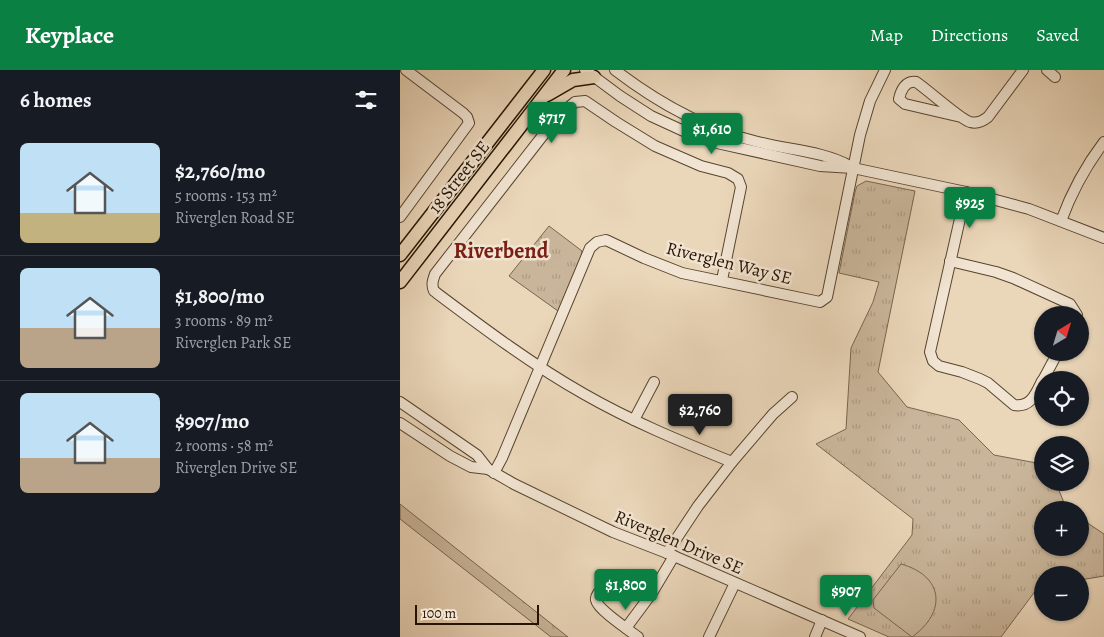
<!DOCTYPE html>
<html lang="en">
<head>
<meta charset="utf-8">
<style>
	body { margin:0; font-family:Alegreya,serif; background:#242831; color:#f1f3f6; height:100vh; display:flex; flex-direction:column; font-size:19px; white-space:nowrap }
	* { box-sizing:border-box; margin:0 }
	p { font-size:16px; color:#9ea1a6 }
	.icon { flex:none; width:28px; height:28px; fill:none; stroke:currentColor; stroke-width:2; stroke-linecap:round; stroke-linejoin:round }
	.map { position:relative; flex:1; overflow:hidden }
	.drawer { display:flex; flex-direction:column; background:#171b24; width:400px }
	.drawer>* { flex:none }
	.needle { width:32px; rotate:38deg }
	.controls { position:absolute; left:634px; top:236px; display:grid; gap:10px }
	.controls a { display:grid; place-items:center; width:55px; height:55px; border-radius:50%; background:#171b24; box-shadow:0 1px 4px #0004; font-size:25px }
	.scale { position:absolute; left:15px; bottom:12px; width:124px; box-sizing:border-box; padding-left:5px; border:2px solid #271501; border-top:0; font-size:14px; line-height:18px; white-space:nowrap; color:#271501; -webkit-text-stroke:4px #f1e4d2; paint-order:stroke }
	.price { position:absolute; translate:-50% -42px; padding:0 11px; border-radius:5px; background:#0b8043; color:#fff; font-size:16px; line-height:32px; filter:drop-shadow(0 1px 2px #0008) }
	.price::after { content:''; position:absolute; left:50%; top:30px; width:15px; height:11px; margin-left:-8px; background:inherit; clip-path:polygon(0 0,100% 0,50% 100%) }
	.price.selected { background:#222; color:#fff }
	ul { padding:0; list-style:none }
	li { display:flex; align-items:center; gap:15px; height:125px; padding:0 20px }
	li+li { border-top:1px solid #363941 }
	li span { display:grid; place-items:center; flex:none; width:140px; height:100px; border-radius:8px; color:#555 }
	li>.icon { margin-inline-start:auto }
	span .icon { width:60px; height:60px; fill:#fffc; stroke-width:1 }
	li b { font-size:21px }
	h2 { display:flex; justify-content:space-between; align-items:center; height:60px; padding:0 20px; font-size:21px }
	header { display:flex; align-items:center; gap:30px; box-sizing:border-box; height:70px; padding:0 25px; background:#0b8043; color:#fff }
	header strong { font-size:24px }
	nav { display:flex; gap:28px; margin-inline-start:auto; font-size:18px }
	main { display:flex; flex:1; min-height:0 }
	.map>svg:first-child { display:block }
</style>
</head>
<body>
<header>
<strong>Keyplace</strong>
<nav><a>Map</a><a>Directions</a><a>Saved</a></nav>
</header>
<main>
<section class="drawer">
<h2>6 homes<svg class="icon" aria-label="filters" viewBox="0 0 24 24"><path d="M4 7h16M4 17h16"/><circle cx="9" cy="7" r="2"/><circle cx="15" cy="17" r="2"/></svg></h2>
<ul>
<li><span style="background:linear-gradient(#bfe0f5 70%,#c2b280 0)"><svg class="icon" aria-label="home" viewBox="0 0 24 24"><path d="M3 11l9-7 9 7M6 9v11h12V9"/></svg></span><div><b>$2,760/mo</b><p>5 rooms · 153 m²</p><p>Riverglen Road SE</p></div></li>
<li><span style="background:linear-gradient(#bfe0f5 60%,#b9a48a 0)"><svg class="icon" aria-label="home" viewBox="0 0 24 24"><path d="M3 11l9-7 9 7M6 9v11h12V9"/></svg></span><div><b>$1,800/mo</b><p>3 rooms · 89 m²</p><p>Riverglen Park SE</p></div></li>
<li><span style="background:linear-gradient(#bfe0f5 65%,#b9a48a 0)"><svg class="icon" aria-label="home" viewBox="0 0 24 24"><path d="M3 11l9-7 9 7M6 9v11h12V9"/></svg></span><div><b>$907/mo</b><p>2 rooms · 58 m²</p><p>Riverglen Drive SE</p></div></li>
</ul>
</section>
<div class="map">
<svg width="704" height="567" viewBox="0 0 704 567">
	<defs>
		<pattern id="park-tufts" width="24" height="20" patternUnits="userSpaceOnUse" patternTransform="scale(1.25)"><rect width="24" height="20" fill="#c9b59a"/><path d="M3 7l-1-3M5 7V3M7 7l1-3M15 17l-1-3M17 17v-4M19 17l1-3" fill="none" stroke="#ad9b83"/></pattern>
	</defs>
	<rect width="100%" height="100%" fill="#ead6b9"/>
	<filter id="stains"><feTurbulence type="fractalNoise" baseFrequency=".004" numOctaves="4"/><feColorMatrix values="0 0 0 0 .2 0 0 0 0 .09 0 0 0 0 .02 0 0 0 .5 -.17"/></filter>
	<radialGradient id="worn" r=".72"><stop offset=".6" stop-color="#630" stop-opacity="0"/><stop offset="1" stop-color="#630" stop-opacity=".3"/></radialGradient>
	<g fill="url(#park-tufts)" stroke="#78654e">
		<polygon points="466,111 515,121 478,302 507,337 559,350 594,385 642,394 642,412 656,413 667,440 642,440 642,478 680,478 680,448 704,464 704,506 680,510 680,505 642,505 642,516 639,516 601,567 489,567 448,549 512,465 513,449 416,374 446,359 451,278 473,232 479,212 439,203 455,122 457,116"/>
		<polygon points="149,156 182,181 181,189 158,241 109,206"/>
		<polygon points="0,434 168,567 151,567 0,449"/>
	</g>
	<path fill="#c9b59a" stroke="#78654e" d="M501 494C544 506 547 542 512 567L474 538 473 530Z"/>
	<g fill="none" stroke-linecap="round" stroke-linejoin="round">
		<defs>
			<g id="minor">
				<polyline points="185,0 220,26 251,46 288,63 317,73 420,96 453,98 566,122 629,139 704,168"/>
				<path d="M215 0C258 33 304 59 358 72 388 80 423 81 450 96"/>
				<polyline points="647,0 655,7"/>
				<path d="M561 47 505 34 499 29C501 20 506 10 516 12 527 19 561 50 570 52 577 54 583 51 588 47L623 0"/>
				<path d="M566 122 530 282 533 291 539 296 562 302 580 309 588 313 614 335C631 338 636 323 642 311"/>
				<polyline points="0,147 69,53 67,47 63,43 6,0"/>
				<path d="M661 151C672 121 685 97 704 72"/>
				<polyline points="550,191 596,202 613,208 670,234 677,245"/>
				<polyline points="643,310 658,282"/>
				<polyline points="0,332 77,385 88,399 114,414 213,462 267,483 460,567"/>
				<polyline points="234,350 254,312"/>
				<polyline points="0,353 50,386 71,397 88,399"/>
				<polyline points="332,392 373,344 392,327"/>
				<polyline points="94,403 102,388 190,178 197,172 206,170 244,188 282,203 420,232 427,227 460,65 470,31 485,0"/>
				<path d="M267 483 298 436 332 392C282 372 231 351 184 324 131 294 82 257 34 221 31 214 33 210 35 204L158 46 175 32 185 31 216 52 255 76 301 96 328 103 338 109 341 117 322 210"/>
				<path d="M204 517C201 520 195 525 196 530 198 540 229 560 238 567"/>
				<polyline points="226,558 252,523 274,486"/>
				<polyline points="309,567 335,513"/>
				<polyline points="415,567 422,550"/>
			</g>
			<g id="major">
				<polyline points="147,25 173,10 194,7"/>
				<polyline points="0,185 144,0"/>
				<polyline points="0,212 164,0"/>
			</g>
		</defs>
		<use href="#minor" stroke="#58452f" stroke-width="12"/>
		<use href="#major" stroke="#271501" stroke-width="15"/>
		<use href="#minor" stroke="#f1e4d2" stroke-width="10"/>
		<use href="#major" stroke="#ead6b9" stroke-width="12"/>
	</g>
	<g text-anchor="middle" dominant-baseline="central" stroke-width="5" stroke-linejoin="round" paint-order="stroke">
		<g font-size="18" fill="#271501" stroke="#f1e4d2">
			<text transform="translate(59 107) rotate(-52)">18 Street SE</text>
			<text transform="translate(329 193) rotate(14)">Riverglen Way SE</text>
			<text transform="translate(279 472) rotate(23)">Riverglen Drive SE</text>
		</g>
		<g font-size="22" font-weight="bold" fill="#7a1f14" stroke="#f1e4d2">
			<text x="101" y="181">Riverbend</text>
		</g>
	</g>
	<rect width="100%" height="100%" filter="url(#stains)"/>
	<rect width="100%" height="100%" fill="url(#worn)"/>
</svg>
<div class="controls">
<a><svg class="needle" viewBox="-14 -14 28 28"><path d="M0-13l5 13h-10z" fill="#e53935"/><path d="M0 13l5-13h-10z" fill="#9ea1a6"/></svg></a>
<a><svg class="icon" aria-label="locate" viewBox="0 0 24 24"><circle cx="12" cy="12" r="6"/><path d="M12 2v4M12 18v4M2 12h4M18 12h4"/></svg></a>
<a><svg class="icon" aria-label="layers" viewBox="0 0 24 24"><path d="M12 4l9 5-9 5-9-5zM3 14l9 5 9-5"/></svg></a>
<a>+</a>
<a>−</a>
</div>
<div class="scale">100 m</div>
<b class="price" style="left:152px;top:74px">$717</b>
<b class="price" style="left:312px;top:85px">$1,610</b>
<b class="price" style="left:570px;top:159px">$925</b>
<b class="price selected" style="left:300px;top:366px">$2,760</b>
<b class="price" style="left:226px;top:541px">$1,800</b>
<b class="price" style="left:446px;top:547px">$907</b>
</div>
</main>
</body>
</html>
